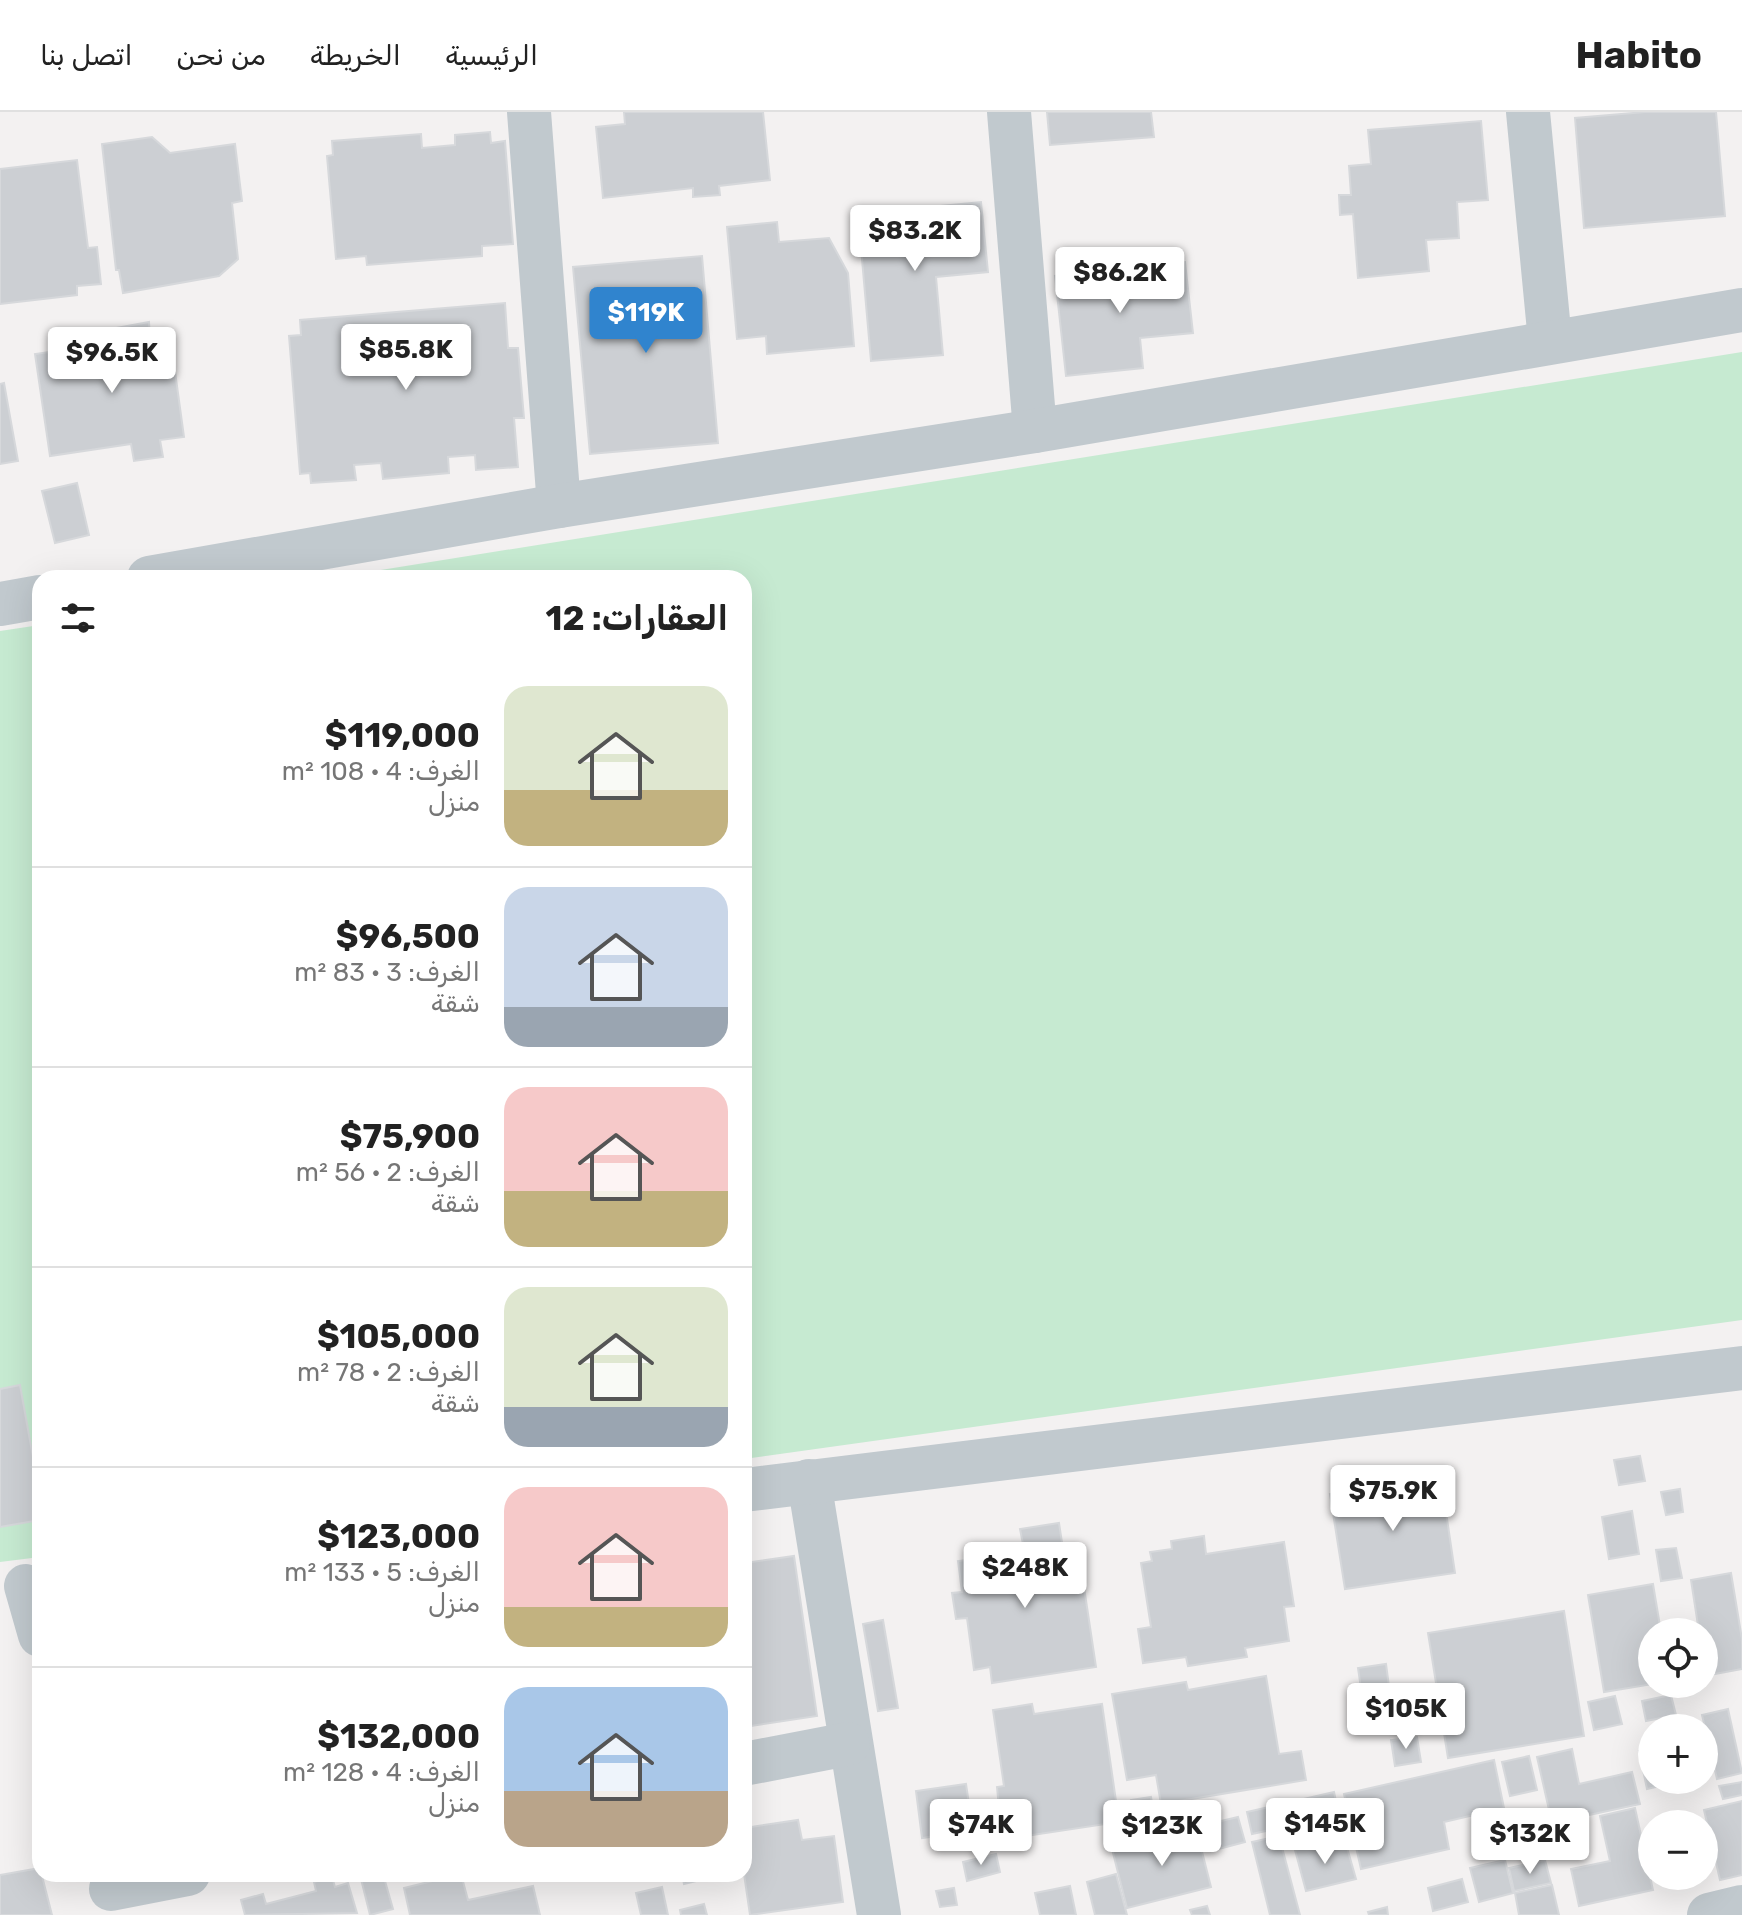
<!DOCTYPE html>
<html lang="ar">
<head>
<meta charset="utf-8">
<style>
	body { margin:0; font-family:Rubik,Vazirmatn,sans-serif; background:#f6f6f6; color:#222; direction:rtl; height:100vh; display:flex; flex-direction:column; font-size:30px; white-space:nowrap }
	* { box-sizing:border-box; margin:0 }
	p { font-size:26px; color:#767676 }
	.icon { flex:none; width:44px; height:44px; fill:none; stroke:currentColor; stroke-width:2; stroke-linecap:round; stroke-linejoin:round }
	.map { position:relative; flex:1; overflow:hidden; direction:ltr }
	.panel { position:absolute; left:32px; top:458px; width:720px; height:1312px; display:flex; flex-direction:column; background:#fff; border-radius:24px; box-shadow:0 8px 32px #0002; direction:rtl }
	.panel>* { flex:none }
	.controls { position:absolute; left:1638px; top:1506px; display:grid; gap:16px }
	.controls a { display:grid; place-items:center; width:80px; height:80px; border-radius:50%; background:#fff; box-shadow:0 8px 32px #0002; font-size:40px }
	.price { position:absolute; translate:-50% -68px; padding:0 18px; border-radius:8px; background:#fff; color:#222; font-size:26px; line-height:52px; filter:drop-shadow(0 2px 4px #0008) }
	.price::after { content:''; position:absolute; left:50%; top:48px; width:24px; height:18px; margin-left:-12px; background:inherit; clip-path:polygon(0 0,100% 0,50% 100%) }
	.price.active { background:#3084ce; color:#fff }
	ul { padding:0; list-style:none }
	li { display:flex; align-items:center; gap:24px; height:200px; padding:0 24px }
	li+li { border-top:2px solid #e0e0e0 }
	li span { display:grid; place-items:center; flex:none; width:224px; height:160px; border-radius:24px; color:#555 }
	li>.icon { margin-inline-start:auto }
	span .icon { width:96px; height:96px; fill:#fffc; stroke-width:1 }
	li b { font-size:34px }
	h2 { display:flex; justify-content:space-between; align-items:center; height:96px; padding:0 24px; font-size:34px }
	header { display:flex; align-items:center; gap:48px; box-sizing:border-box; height:112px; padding:0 40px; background:#fff; border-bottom:2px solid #e0e0e0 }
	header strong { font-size:38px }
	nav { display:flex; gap:44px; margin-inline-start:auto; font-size:28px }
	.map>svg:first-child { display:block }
</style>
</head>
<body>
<header>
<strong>Habito</strong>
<nav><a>الرئيسية</a><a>الخريطة</a><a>من نحن</a><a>اتصل بنا</a></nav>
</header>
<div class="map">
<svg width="1742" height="1803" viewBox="0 0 1742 1803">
	<rect width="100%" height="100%" fill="#f3f1f1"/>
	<g fill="#c6ead1">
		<polygon points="1742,240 1742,1208 744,1347 744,466 331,466"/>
		<polygon points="40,513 40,1445 0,1450 0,519"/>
	</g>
	<g fill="#cccfd3" stroke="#d6d8db" stroke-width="2">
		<polygon points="624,0 763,0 770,68 719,74 720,83 693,85 693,76 603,86 596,15 625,12"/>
		<polygon points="1047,0 1151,0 1154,25 1050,33"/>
		<polygon points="1645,0 1716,0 1725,104 1584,116 1575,6"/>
		<polygon points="1481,9 1488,88 1457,90 1459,126 1426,128 1429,159 1358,166 1353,102 1340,103 1339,83 1351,83 1349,54 1371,52 1368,18"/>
		<polygon points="490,20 491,31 505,29 513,132 482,134 482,144 367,153 366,144 336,147 327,44 333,43 332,29 421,22 422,36 455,33 455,23"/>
		<polygon points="152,25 170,41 235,32 242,89 232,91 238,147 219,164 123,181 119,158 116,158 102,32"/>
		<polygon points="77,48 88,136 97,135 101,172 77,174 77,183 0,192 0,57"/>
		<polygon points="981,90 988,160 936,165 943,243 871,249 858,102"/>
		<polygon points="777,110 779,130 829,126 848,161 854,234 767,242 766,224 737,227 727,115"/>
		<polygon points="702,144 718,331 590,342 573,155"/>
		<polygon points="1185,150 1193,221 1140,226 1143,256 1066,264 1055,164"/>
		<polygon points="505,191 508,236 518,236 524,306 514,306 518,355 476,358 475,343 448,345 449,361 383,367 381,351 354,353 356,368 311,371 310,361 300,362 289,224 301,223 300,208"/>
		<polygon points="149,210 150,226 170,223 184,325 160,328 163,345 134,349 131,332 50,344 35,242 118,230 116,216"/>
		<polygon points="4,271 18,349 0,352 0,272"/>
		<polygon points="77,371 89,423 55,431 42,379"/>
		<polygon points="20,1273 40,1384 40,1408 0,1415 0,1277"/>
		<polygon points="1640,1344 1645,1369 1619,1373 1614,1348"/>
		<polygon points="1441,1366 1455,1461 1345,1477 1330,1382"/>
		<polygon points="1680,1377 1683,1400 1666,1403 1661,1380"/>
		<polygon points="1632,1399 1639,1442 1609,1447 1602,1405"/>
		<polygon points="1059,1411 1069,1476 1084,1475 1096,1555 992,1571 990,1555 974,1558 967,1506 956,1507 952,1481 962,1480 958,1449 1011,1442 1010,1435 1023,1432 1020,1417"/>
		<polygon points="1204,1424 1206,1442 1284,1430 1294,1494 1284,1495 1289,1529 1245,1536 1247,1545 1188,1554 1186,1545 1143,1551 1138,1517 1151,1515 1141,1451 1152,1449 1150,1440 1172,1437 1171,1429"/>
		<polygon points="1676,1436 1682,1466 1661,1469 1656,1438"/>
		<polygon points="794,1444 817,1604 744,1615 744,1451"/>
		<polygon points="1731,1461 1742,1527 1742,1557 1704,1564 1704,1520 1699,1520 1691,1468"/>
		<polygon points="1653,1472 1661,1520 1652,1520 1653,1572 1604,1580 1588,1483"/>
		<polygon points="1564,1499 1584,1624 1448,1646 1428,1521"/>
		<polygon points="883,1508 898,1596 878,1599 863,1512"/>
		<polygon points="1386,1552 1390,1582 1422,1577 1427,1609 1367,1617 1358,1556"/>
		<polygon points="1266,1564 1279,1642 1301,1639 1306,1668 1161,1692 1156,1663 1127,1668 1112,1582 1186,1570 1188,1578"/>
		<polygon points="1671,1583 1676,1603 1646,1609 1642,1589"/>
		<polygon points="1615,1584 1622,1612 1594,1618 1588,1590"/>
		<polygon points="1032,1592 1034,1602 1102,1592 1119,1710 1012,1726 1008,1695 999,1696 997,1675 1004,1674 993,1598"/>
		<polygon points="1728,1597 1742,1661 1717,1667 1702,1603"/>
		<polygon points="1417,1625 1421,1650 1395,1654 1391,1628"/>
		<polygon points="1652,1636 1652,1668 1682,1669 1647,1677 1639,1639"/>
		<polygon points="1572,1637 1579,1672 1632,1660 1640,1692 1552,1711 1537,1645"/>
		<polygon points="1529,1644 1537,1678 1510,1684 1502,1650"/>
		<polygon points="1494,1648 1504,1696 1444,1710 1449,1737 1361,1757 1344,1682"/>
		<polygon points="1742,1670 1742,1683 1723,1687 1719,1674"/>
		<polygon points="966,1672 973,1719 922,1726 916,1679"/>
		<polygon points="1334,1680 1339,1703 1252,1722 1247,1700"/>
		<polygon points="1151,1685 1154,1703 1180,1699 1182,1715 1136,1722 1131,1688"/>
		<polygon points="1742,1689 1742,1763 1720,1768 1704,1698"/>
		<polygon points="1635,1696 1653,1778 1579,1794 1571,1757 1610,1749 1600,1704"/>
		<polygon points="1238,1705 1245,1730 1211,1739 1204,1713"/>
		<polygon points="798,1708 802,1728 834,1724 843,1790 750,1803 744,1762 744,1716"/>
		<polygon points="1196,1716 1211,1775 1127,1796 1112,1737"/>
		<polygon points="1279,1724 1300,1803 1270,1803 1252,1730"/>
		<polygon points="1327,1730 1329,1737 1346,1732 1356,1767 1306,1779 1295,1738"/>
		<polygon points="996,1742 1000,1760 967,1769 963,1750"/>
		<polygon points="1505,1748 1513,1781 1479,1790 1470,1756"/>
		<polygon points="1545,1748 1551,1771 1514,1779 1509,1756"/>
		<polygon points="40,1756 52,1803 0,1803 0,1763"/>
		<polygon points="383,1762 393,1797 370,1803 361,1767"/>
		<polygon points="461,1762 468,1788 533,1774 540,1803 410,1803 404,1776"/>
		<polygon points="682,1762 711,1762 712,1765 684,1772"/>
		<polygon points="1116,1762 1127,1803 1095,1803 1087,1770"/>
		<polygon points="332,1765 335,1775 348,1771 357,1801 245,1803 241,1788 263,1782 266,1792 316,1779 314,1770"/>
		<polygon points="1462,1767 1468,1790 1433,1799 1428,1776"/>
		<polygon points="1552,1773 1559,1803 1519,1803 1515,1781"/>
		<polygon points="1070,1774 1076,1803 1040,1803 1035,1781"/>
		<polygon points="662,1775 668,1803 641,1803 636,1781"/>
		<polygon points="954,1776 957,1793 940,1795 936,1779"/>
		<polygon points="704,1792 707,1803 681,1803 680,1798"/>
		<polygon points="1207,1794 1210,1803 1192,1803 1190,1798"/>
		<polygon points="1387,1795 1388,1803 1369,1803 1368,1800"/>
	</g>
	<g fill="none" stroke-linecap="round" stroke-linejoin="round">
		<g stroke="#c1c9ce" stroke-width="44">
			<polyline points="529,0 559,394"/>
			<polyline points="1009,0 1035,319"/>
			<polyline points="1528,0 1550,229"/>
			<polyline points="149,466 559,394 1035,319 1742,198"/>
			<polyline points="0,492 40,485"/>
			<polyline points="809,1369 879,1803"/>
			<polyline points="744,1378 1742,1256"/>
			<polyline points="26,1474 40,1523"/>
			<polyline points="744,1652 848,1632"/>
			<polyline points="111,1777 188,1762"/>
			<polyline points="1709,1803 1742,1795"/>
		</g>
	</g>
</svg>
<div class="controls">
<a><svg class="icon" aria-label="locate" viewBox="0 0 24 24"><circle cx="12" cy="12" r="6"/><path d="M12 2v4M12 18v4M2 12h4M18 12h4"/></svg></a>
<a>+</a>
<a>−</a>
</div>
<b class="price" style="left:915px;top:161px">$83.2K</b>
<b class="price" style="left:1120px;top:203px">$86.2K</b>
<b class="price active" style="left:646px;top:243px">$119K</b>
<b class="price" style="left:406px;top:280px">$85.8K</b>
<b class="price" style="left:112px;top:283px">$96.5K</b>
<b class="price" style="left:1393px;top:1421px">$75.9K</b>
<b class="price" style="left:1025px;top:1498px">$248K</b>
<b class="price" style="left:1406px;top:1639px">$105K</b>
<b class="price" style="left:1325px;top:1754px">$145K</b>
<b class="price" style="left:981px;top:1755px">$74K</b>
<b class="price" style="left:1162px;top:1756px">$123K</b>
<b class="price" style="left:1530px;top:1764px">$132K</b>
<section class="panel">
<h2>العقارات: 12<svg class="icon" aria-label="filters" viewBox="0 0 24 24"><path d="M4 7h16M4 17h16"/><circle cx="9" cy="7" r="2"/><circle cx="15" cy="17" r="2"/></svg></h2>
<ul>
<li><span style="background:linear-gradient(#dfe7d0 65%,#c2b280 0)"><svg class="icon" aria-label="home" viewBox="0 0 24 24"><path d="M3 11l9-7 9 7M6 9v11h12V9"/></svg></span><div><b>$119,000</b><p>الغرف: 4 · 108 m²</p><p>منزل</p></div></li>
<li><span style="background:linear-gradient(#c9d6e8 75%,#9aa5b1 0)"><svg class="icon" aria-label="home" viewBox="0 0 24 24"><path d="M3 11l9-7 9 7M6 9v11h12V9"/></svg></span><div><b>$96,500</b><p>الغرف: 3 · 83 m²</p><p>شقة</p></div></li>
<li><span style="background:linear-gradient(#f6c9c9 65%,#c2b280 0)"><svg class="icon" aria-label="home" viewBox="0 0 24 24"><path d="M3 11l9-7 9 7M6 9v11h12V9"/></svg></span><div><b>$75,900</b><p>الغرف: 2 · 56 m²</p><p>شقة</p></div></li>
<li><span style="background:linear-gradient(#dfe7d0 75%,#9aa5b1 0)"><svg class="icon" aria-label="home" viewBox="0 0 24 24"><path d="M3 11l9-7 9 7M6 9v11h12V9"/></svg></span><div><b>$105,000</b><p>الغرف: 2 · 78 m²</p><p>شقة</p></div></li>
<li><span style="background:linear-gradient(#f6c9c9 75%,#c2b280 0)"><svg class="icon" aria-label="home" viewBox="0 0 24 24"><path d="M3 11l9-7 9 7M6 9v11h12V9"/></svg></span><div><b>$123,000</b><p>الغرف: 5 · 133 m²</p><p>منزل</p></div></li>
<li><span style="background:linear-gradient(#a9c7e8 65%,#b9a48a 0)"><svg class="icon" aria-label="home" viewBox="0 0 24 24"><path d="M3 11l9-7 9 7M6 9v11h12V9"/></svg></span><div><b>$132,000</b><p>الغرف: 4 · 128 m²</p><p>منزل</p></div></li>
</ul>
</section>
</div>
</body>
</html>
